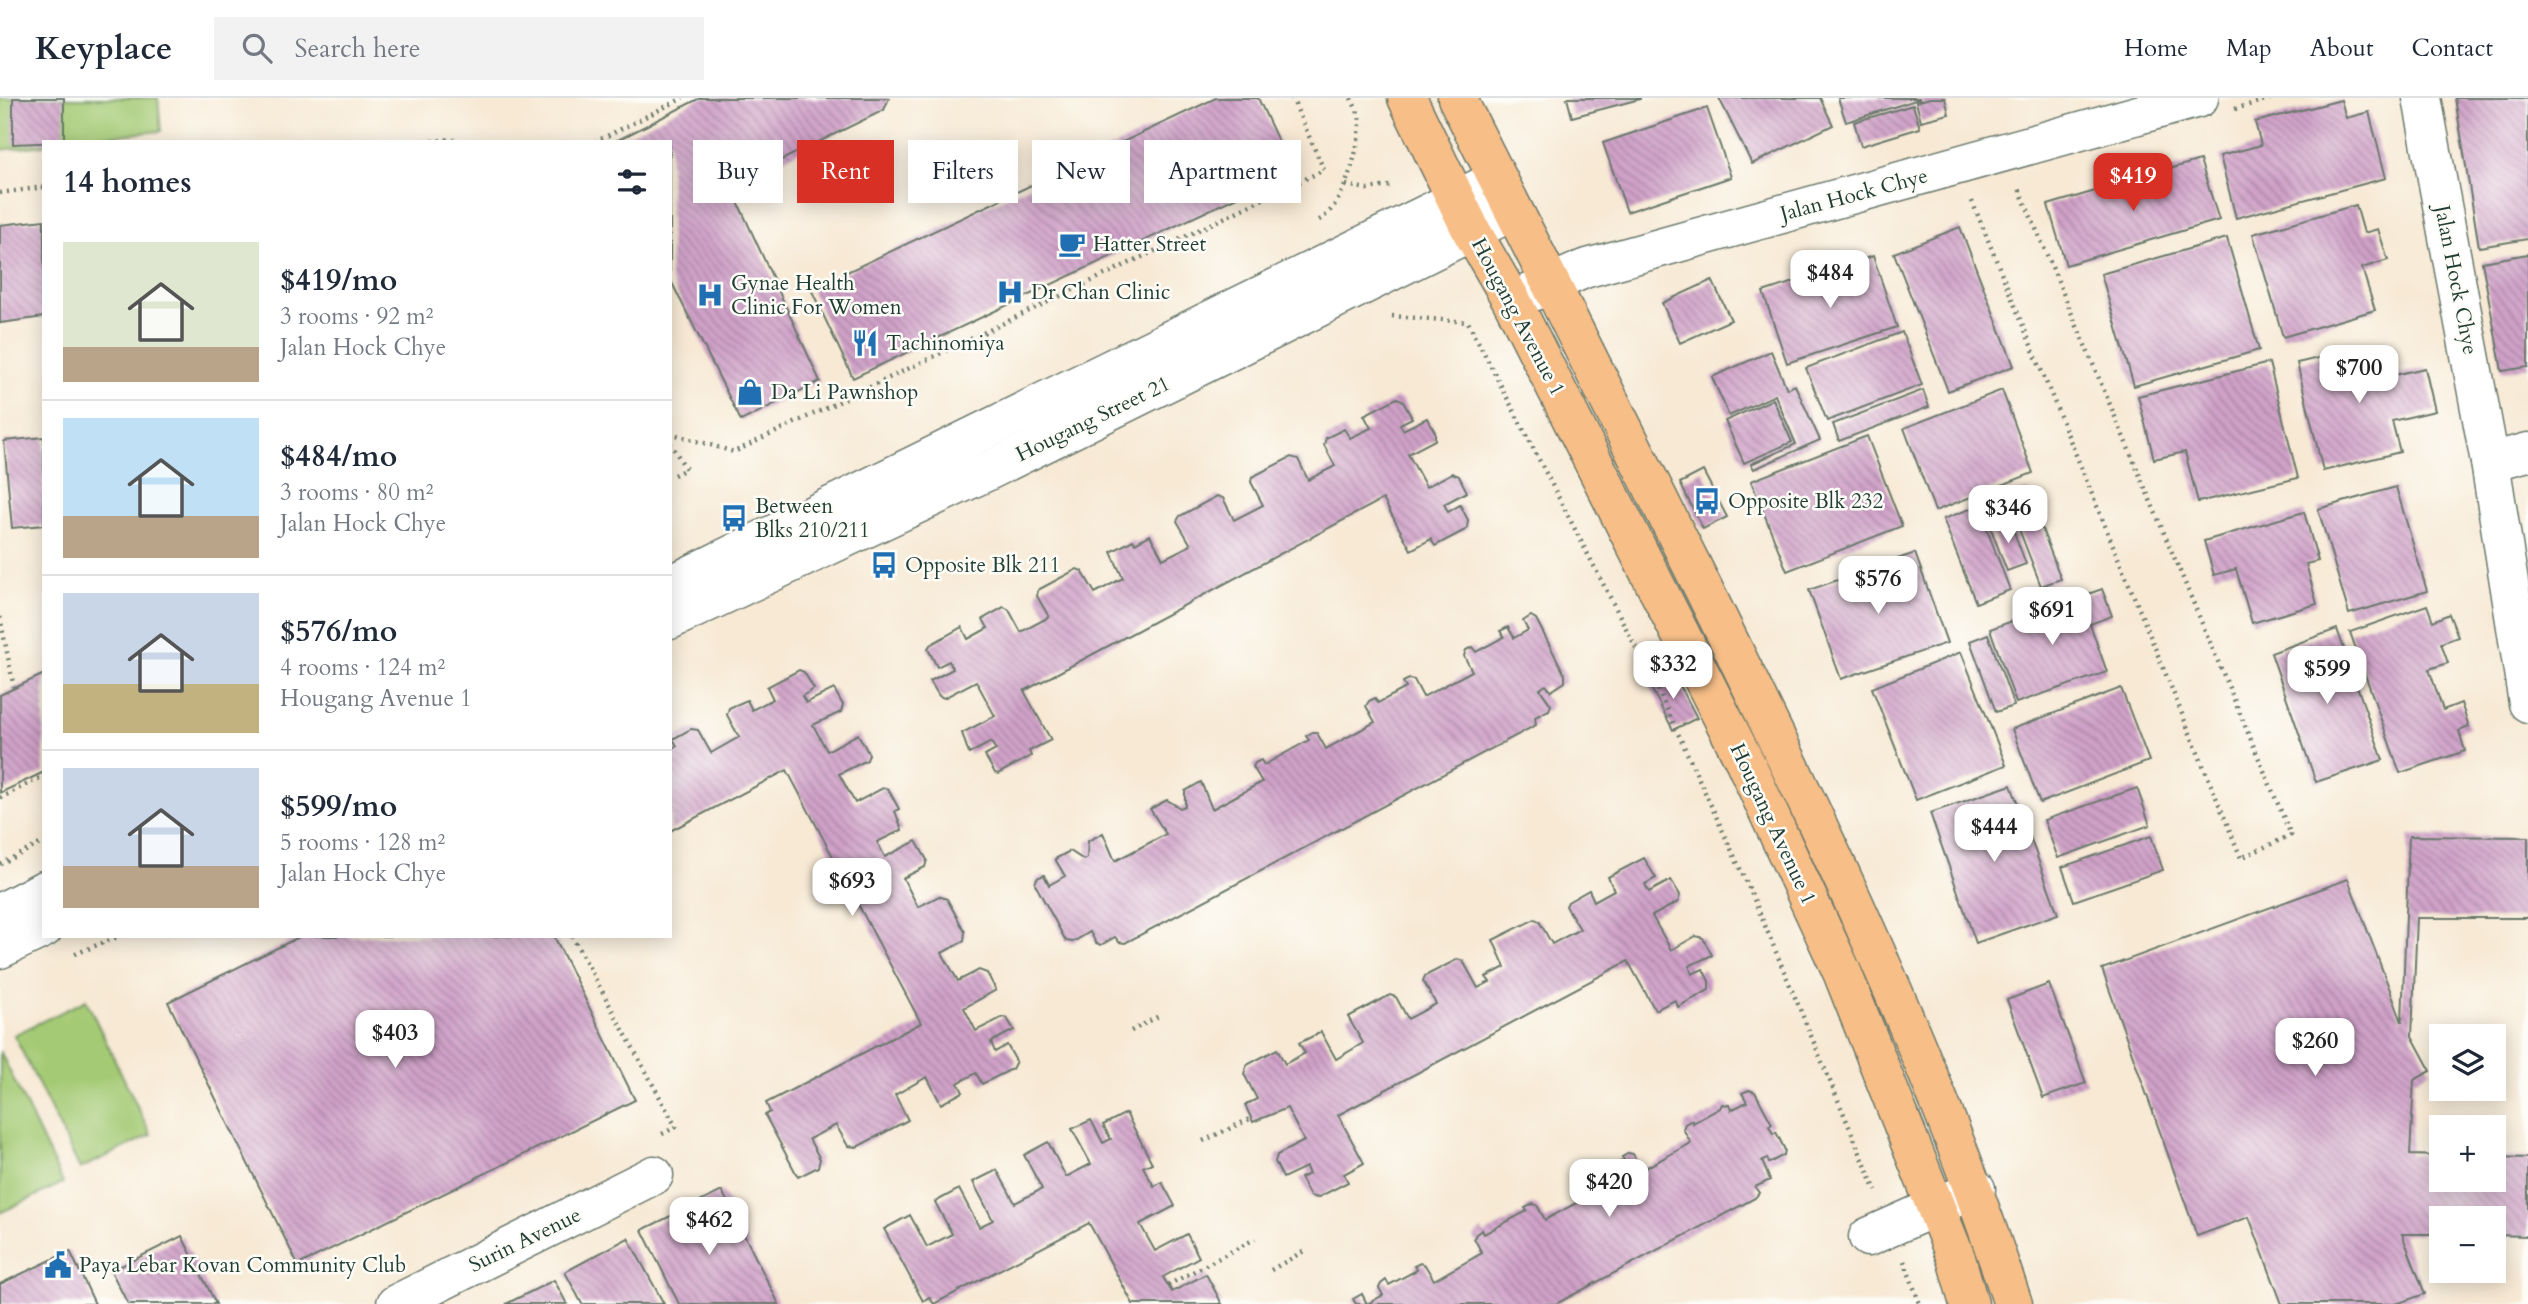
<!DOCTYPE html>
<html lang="en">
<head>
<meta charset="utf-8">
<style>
	body { margin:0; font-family:Cardo,serif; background:#f2f2f3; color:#1f2937; height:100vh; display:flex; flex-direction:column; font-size:26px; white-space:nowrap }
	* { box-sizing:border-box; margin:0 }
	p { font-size:23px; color:#747a83 }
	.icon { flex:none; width:38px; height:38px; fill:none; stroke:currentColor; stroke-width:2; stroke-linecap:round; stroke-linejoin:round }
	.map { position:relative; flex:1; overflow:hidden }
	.drawer { position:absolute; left:42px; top:42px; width:630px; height:798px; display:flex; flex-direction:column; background:#fff; border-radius:0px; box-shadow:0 4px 18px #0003 }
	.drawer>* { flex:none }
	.top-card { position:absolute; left:693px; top:42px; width:665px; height:63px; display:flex; gap:14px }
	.buttons { position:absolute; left:2429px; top:926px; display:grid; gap:14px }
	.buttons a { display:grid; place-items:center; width:77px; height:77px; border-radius:0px; background:#fff; box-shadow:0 4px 18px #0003; font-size:35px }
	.price { position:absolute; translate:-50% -60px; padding:0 16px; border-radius:14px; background:#fff; color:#222; font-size:23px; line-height:46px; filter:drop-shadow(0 2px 4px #0008) }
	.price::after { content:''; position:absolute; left:50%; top:42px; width:21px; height:16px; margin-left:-10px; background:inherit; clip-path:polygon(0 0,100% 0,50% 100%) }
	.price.current { background:#d93025; color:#fff }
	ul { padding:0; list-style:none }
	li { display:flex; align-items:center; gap:21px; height:175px; padding:0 21px }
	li+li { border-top:2px solid #e0e1e3 }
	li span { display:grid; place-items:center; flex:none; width:196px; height:140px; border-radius:0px; color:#555 }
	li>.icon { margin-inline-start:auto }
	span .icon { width:84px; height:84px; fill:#fffc; stroke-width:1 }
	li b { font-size:30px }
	h2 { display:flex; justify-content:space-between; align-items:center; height:84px; padding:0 21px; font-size:30px }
	.tag { padding:0 24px; border-radius:0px; background:#fff; box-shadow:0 4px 18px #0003; font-size:24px; line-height:63px }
	.tag.current { background:#d93025; color:#fff }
	header { display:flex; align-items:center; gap:42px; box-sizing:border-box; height:98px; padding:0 35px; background:#fff; border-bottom:2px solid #e0e1e3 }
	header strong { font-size:33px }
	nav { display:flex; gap:38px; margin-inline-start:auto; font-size:24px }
	.search { width:490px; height:63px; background:#f2f2f3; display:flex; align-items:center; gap:18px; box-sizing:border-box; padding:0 24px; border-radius:0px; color:#747a83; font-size:26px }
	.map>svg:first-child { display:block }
</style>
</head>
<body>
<header>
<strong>Keyplace</strong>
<div class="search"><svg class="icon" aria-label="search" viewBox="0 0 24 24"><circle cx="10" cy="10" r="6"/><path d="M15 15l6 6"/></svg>Search here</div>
<nav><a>Home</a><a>Map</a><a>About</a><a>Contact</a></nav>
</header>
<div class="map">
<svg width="2528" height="1206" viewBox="0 0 2528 1206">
	<defs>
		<pattern id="building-back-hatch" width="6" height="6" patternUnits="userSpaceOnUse" patternTransform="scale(1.75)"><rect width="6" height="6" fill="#d0a1c8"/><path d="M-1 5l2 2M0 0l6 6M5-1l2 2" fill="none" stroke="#a884a3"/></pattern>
	</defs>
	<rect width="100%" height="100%" fill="#fdfcf7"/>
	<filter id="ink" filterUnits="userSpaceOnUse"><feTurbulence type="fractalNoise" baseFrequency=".0143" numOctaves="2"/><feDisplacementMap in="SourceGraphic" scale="14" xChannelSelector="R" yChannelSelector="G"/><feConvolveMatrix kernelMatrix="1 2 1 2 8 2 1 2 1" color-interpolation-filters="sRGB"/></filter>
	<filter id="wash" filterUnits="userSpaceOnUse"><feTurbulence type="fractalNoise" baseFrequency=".00686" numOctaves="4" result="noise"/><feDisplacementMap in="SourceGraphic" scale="28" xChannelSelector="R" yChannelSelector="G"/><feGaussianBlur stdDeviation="1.57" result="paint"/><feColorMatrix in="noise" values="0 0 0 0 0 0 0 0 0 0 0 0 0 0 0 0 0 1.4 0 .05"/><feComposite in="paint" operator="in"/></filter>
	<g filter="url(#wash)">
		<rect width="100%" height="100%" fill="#f7e9d4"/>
		<g fill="#a4ca74" stroke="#628454" stroke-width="2">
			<polygon points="0,0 158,0 161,33 44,44 44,47 0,52"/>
			<polygon points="86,902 151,1037 80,1071 14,937"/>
			<polygon points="0,953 63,1085 0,1115"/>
		</g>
		<g id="blocks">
			<g fill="url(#building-back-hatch)">
				<polygon points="13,0 64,0 64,44 13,46"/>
				<polygon points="700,0 889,0 884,12 730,87 820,283 741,323 670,181 670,44 614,44"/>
				<polygon points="1216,0 1258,0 1292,73 853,280 811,191"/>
				<polygon points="1567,0 1640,0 1640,1 1572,19"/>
				<polygon points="1719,0 1820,0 1833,27 1752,66"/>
				<polygon points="1838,0 1919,0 1919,1 1846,24"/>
				<polygon points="1930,0 1945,0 1949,16 1921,23 1916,4"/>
				<polygon points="2455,0 2528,0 2528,141 2479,149"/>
				<polygon points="2341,2 2346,20 2369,14 2386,80 2236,120 2220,58 2261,47 2255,24"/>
				<polygon points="1913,7 1920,30 1861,48 1854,24"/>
				<polygon points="1707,10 1731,79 1627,114 1603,45"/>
				<polygon points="2200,62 2219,122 2066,167 2048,107"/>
				<polygon points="2356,107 2364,135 2378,131 2388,162 2362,170 2375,212 2283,239 2253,136"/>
				<polygon points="44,122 44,219 0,225 0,127"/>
				<polygon points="1960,129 2014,268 1948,293 1894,155"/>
				<polygon points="2227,140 2259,252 2134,288 2101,176"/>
				<polygon points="2528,156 2528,269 2502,273 2482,164"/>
				<polygon points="1873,158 1897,229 1787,265 1763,194"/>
				<polygon points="1712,182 1731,222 1680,245 1662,205"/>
				<polygon points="1902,234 1922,287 1827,323 1806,270"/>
				<polygon points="2374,247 2381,280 2425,270 2435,313 2392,323 2400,354 2323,373 2297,265"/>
				<polygon points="1771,253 1787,291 1795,287 1820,342 1754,371 1751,366 1796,346 1775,297 1729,318 1712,279"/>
				<polygon points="2269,265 2298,380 2198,404 2185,354 2154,361 2138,298"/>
				<polygon points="1923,292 1929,309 1839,343 1833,326"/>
				<polygon points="2002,292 2033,375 1935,413 1904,330"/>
				<polygon points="1397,300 1402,302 1412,320 1400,326 1403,332 1427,320 1435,334 1435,342 1408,356 1426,389 1452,375 1459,378 1467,394 1444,406 1448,414 1460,407 1468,422 1467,431 1435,448 1431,441 1411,452 1383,401 1024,593 1051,642 1029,653 1031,658 998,676 995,675 985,658 996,652 991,644 969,656 962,635 995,618 976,583 944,600 939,598 930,583 953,571 949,563 937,569 928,551 930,547 962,529 968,541 988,530 983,521 1004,509 1009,512 1021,534 1049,519 1037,498 1038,492 1077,471 1082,473 1095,495 1123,480 1111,454 1133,442 1135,445 1150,437 1163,461 1191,447 1177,423 1180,418 1217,398 1223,400 1234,422 1263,407 1251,384 1252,379 1291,359 1298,361 1308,382 1335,368 1324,347 1326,340 1344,331 1350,340 1371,330 1364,317"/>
				<polygon points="1773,301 1792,344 1744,365 1725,323"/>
				<polygon points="1867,338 1902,428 1787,473 1751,383"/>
				<polygon points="44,339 44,427 12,430 4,343"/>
				<polygon points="1703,373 1727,419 1703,431 1680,385"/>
				<polygon points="2396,389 2427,493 2349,516 2318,411"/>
				<polygon points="2027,392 2061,481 2041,488 2007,400"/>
				<polygon points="1978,408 2010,492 1976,505 1943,421"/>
				<polygon points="2304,414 2318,463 2306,466 2317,506 2252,525 2236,471 2214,477 2204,443"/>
				<polygon points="2009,421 2026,466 2007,473 1990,428"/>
				<polygon points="1915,455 1947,545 1841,581 1809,492"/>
				<polygon points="2102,491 2112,518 2090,526 2107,574 2016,605 1990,531"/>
				<polygon points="2427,507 2433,523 2449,516 2458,539 2441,545 2448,565 2429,571 2443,612 2461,605 2469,629 2459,633 2465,653 2400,675 2350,534"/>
				<polygon points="1531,518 1536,521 1565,577 1565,584 1551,593 1546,587 1540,591 1551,607 1549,612 1535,619 1536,627 1125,845 1119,844 1115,839 1101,847 1096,845 1090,834 1073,844 1066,843 1035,786 1037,780 1044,777 1049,787 1065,778 1055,761 1070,753 1084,762 1087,760 1088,743 1103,735 1115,763 1166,736 1150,711 1167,702 1180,710 1185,708 1185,693 1201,684 1212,711 1262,684 1253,669 1255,665 1261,662 1264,667 1309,642 1306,638 1313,634 1317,635 1326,651 1375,624 1366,608 1369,603 1375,600 1378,605 1406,590 1403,584 1409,581 1414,582 1423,599 1472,573 1464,558 1466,552 1472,549 1476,554 1504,539 1500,533 1508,529 1514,540 1528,532 1523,523"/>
				<polygon points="2337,531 2383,662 2316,684 2271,555"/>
				<polygon points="1988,536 2014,608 1996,614 1970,543"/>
				<polygon points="1961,554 2006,667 1916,702 1872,590"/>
				<polygon points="799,572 804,574 814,591 802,598 806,605 834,591 843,607 841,614 813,627 827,653 858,636 869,656 867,662 839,676 855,705 883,690 888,691 899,711 895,713 902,732 877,744 885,759 916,743 927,762 925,769 903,780 918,809 939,798 947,801 965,834 964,843 942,855 958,883 979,872 987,875 996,892 964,910 976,933 1003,919 1007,920 1014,932 991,944 995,954 1007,947 1016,963 1012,971 982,986 976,975 958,985 963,994 941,1006 927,979 895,997 908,1022 857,1049 848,1048 836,1027 809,1041 820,1061 818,1069 798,1079 765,1017 770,1014 766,1005 921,925 787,672 670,733 670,651 677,648 673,641 691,631 698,632 711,655 739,639 727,617 729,610 747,602 752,612 773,601 767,589"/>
				<polygon points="1673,574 1697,620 1673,632 1649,586"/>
				<polygon points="44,576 44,674 0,695 0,597"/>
				<polygon points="2121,590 2149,663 2040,705 2012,631"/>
				<polygon points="2011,687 2058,816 1976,845 1930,715"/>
				<polygon points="2137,690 2150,727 2058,760 2044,722"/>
				<polygon points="2151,738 2163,772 2074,803 2062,769"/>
				<polygon points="2409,738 2528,739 2528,820 2417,820 2412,938 2431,973 2414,982 2410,1057 2441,1058 2441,1082 2494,1082 2494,1059 2528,1060 2528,1138 2494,1137 2494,1120 2441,1120 2441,1136 2402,1136 2425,1196 2396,1206 2282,1206 2249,1119 2197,1138 2102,871 2348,781 2402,924"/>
				<polygon points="1644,760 1656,780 1645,786 1649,794 1671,782 1680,797 1678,804 1652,818 1671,852 1696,838 1703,840 1712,857 1689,868 1692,876 1703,871 1709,883 1709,892 1678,909 1675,902 1655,912 1628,863 1338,1017 1364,1065 1344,1076 1348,1084 1317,1100 1310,1098 1300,1080 1309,1076 1306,1069 1283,1080 1275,1064 1277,1057 1304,1043 1287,1010 1253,1024 1245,1007 1257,1001 1244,976 1247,967 1277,951 1285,966 1305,955 1299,945 1321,934 1336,961 1363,945 1348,919 1390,897 1396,899 1408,921 1436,906 1423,883 1425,878 1458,861 1463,863 1478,890 1490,884 1486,879 1505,869 1493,842 1535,821 1539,823 1552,846 1580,831 1566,808 1568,804 1589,792 1594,803 1614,792 1608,779"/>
				<polygon points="301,838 554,838 635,1002 298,1167 168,904"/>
				<polygon points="2049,886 2086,985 2043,1000 2007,902"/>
				<polygon points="1749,992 1755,994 1772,1026 1769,1028 1773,1036 1776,1034 1785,1052 1784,1057 1769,1065 1767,1060 1762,1063 1770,1082 1755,1089 1759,1095 1755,1100 1556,1206 1356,1206 1353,1201 1362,1196 1367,1206 1383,1197 1379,1190 1381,1186 1386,1182 1389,1187 1417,1172 1414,1168 1420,1165 1425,1167 1434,1182 1482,1155 1474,1140 1476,1136 1482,1132 1484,1136 1527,1113 1525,1110 1533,1106 1537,1107 1545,1122 1593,1096 1586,1082 1588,1076 1593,1074 1595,1077 1624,1062 1622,1059 1629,1055 1633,1056 1642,1072 1691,1045 1683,1031 1685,1026 1692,1022 1693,1025 1720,1010 1722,1006 1729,1007 1731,1012 1747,1004 1742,995"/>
				<polygon points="1126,1015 1152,1065 1143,1069 1154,1088 1162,1084 1175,1108 1140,1126 1155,1153 1187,1136 1199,1159 1163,1179 1172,1194 1206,1176 1222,1206 1133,1206 1089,1125 934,1206 929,1199 923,1203 884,1131 910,1117 927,1149 952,1136 935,1104 959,1091 979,1129 993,1122 973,1084 997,1072 1015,1105 1042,1091 1024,1057 1048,1044 1066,1079 1091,1066 1072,1031 1091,1022 1103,1045 1111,1041 1103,1027"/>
				<polygon points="722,1093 779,1206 679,1206 642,1132"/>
				<polygon points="182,1138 216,1206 128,1206 111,1173"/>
				<polygon points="628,1140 664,1206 582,1206 565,1174"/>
				<polygon points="70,1153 95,1206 0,1206 0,1186"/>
				<polygon points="554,1182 567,1206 506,1206"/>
			</g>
		</g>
	</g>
	<g filter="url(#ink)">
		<use href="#blocks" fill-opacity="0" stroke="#6b796c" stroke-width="2"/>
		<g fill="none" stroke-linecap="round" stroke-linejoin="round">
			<defs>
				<g id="minor">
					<polyline points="2422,0 2490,364 2528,605"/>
					<polyline points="1512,203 1584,171 2199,0"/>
					<polyline points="2490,364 2528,354"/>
					<polyline points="670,487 1498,81"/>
					<polyline points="670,522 986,374 1513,113"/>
					<polyline points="0,815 44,792"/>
					<polyline points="0,851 44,830"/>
					<polyline points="1868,1139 1976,1091"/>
					<polyline points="396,1206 654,1077"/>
				</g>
				<g id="major">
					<polyline points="1407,0 1472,134 1512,203 1745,664 1842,874 1956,1160 1969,1206"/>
					<path d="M1457 0C1541 165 1623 330 1706 496 1820 727 1933 961 2013 1206"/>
				</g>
			</defs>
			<use href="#minor" stroke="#6b796c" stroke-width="41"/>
			<use href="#major" stroke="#6b796c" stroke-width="41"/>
			<g stroke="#6b796c" stroke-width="4.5" stroke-dasharray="2 5" stroke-linecap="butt">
				<polyline points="2235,11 2272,0"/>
				<polyline points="425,44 451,41 460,44"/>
				<polyline points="595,44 683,0"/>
				<polyline points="1346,87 1367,91 1390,88"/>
				<polyline points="0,95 44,89"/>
				<polyline points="1972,103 2241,760 2291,737 2018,88"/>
				<path d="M1319 122C1343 110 1359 52 1360 25 1361 18 1354 7 1351 0"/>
				<polyline points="1392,218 1468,224 1660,596 1753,799 1876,1093"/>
				<polyline points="670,335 734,354 1324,72 1292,0"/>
				<polyline points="670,345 686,371 670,379"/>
				<polyline points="0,519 14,590"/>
				<polyline points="0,700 44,678"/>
				<polyline points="0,766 44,744"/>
				<polyline points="572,838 676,1029 658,1038"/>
				<polyline points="75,856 120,838"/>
				<polyline points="1131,933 1159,918"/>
				<polyline points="1203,1043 1252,1020"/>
				<polyline points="1904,1163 1920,1206"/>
				<polyline points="1271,1172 1306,1152"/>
				<polyline points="1168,1187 1255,1141"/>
			</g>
			<use href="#minor" stroke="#fff" stroke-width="38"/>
			<use href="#major" stroke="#f7be87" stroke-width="38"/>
		</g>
	</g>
	<defs>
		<symbol id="cafe-bare" viewBox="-9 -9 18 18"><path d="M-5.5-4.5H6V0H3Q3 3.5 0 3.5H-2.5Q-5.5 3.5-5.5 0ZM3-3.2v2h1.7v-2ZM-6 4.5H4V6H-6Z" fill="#1f6fb2" stroke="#fdfcf7" stroke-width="2.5" paint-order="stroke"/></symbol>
		<symbol id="hospital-bare" viewBox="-9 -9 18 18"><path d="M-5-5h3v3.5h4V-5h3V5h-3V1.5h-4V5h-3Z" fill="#1f6fb2" stroke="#fdfcf7" stroke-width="2.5" paint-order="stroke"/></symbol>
		<symbol id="restaurant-bare" viewBox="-9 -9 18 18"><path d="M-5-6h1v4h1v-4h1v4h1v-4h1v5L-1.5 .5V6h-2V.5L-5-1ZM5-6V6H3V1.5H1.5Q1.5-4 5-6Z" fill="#1f6fb2" stroke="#fdfcf7" stroke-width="2.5" paint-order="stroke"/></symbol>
		<symbol id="shop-bare" viewBox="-9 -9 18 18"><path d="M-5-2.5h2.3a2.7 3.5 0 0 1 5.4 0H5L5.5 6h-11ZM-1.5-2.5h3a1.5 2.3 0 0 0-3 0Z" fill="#1f6fb2" stroke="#fdfcf7" stroke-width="2.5" paint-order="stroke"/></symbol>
		<symbol id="bus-bare" viewBox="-9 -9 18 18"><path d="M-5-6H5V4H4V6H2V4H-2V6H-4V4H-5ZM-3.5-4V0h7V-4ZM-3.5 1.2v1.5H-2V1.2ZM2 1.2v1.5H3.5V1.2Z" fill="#1f6fb2" stroke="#fdfcf7" stroke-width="2.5" paint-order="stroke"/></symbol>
		<symbol id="civic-bare" viewBox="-9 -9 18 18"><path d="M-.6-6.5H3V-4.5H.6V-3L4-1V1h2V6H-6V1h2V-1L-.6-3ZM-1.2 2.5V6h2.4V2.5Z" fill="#1f6fb2" stroke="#fdfcf7" stroke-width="2.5" paint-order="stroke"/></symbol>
	</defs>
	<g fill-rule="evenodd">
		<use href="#cafe-bare" x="1053" y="127" width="38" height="38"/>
		<use href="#hospital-bare" x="991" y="175" width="38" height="38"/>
		<use href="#hospital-bare" x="691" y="178" width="38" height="38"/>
		<use href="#restaurant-bare" x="846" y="226" width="38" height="38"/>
		<use href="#shop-bare" x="731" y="275" width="38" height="38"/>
		<use href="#bus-bare" x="1688" y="384" width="38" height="38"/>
		<use href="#bus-bare" x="715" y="401" width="38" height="38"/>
		<use href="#bus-bare" x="865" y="448" width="38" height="38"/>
		<use href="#civic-bare" x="39" y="1148" width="38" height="38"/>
	</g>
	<g text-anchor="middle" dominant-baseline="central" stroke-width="5" stroke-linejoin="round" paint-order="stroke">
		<g font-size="21" fill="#1f3d34" stroke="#fdfcf7">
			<text transform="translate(1854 97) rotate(-15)">Jalan Hock Chye</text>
			<text transform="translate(2456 182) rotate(79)">Jalan Hock Chye</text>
			<text transform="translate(1518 219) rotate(62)">Hougang Avenue 1</text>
			<text transform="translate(1093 321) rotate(-26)">Hougang Street 21</text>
			<text transform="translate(1773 726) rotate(65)">Hougang Avenue 1</text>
			<text transform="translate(525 1142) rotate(-26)">Surin Avenue</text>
		</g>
		<g font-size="21" fill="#1f3d34" stroke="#fdfcf7" text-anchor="start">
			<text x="1093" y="146">Hatter Street</text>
			<text x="731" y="185">Gynae Health<tspan x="731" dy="24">Clinic For Women</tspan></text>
			<text x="1031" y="194">Dr Chan Clinic</text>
			<text x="886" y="245">Tachinomiya</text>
			<text x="771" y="294">Da Li Pawnshop</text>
			<text x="1728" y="403">Opposite Blk 232</text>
			<text x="755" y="408">Between<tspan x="755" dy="24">Blks 210/211</tspan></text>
			<text x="905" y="467">Opposite Blk 211</text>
			<text x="79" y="1167">Paya Lebar Kovan Community Club</text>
		</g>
	</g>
</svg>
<div class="buttons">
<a><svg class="icon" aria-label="layers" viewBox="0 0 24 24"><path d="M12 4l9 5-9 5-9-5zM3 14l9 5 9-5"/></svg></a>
<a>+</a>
<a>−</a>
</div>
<b class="price current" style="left:2133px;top:115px">$419</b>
<b class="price" style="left:1830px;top:212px">$484</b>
<b class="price" style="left:2359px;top:307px">$700</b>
<b class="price" style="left:2008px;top:447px">$346</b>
<b class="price" style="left:1878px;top:518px">$576</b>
<b class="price" style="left:2052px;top:549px">$691</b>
<b class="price" style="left:1673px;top:603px">$332</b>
<b class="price" style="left:2327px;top:608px">$599</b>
<b class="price" style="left:1994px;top:766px">$444</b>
<b class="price" style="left:852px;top:820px">$693</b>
<b class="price" style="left:395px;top:972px">$403</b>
<b class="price" style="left:2315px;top:980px">$260</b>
<b class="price" style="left:1609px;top:1121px">$420</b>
<b class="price" style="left:709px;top:1159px">$462</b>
<div class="top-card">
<a class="tag">Buy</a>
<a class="tag current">Rent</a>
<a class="tag">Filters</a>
<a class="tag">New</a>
<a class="tag">Apartment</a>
</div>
<section class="drawer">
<h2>14 homes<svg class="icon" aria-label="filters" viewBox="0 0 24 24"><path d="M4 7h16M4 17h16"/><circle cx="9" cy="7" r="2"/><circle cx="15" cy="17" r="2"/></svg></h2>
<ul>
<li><span style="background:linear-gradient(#dfe7d0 75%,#b9a48a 0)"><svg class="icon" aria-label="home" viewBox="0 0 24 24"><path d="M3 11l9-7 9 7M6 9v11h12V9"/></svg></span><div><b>$419/mo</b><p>3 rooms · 92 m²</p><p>Jalan Hock Chye</p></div></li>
<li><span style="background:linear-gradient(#bfe0f5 70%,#b9a48a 0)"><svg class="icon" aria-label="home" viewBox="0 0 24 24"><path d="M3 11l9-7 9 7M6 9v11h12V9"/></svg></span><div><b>$484/mo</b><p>3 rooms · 80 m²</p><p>Jalan Hock Chye</p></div></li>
<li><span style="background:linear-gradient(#c9d6e8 65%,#c2b280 0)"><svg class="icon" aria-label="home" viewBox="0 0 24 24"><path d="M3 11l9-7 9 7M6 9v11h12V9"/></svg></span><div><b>$576/mo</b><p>4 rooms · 124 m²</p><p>Hougang Avenue 1</p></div></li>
<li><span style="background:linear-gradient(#c9d6e8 70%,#b9a48a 0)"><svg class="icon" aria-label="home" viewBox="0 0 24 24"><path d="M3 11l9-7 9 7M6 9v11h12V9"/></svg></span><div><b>$599/mo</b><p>5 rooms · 128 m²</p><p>Jalan Hock Chye</p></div></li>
</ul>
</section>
</div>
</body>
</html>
